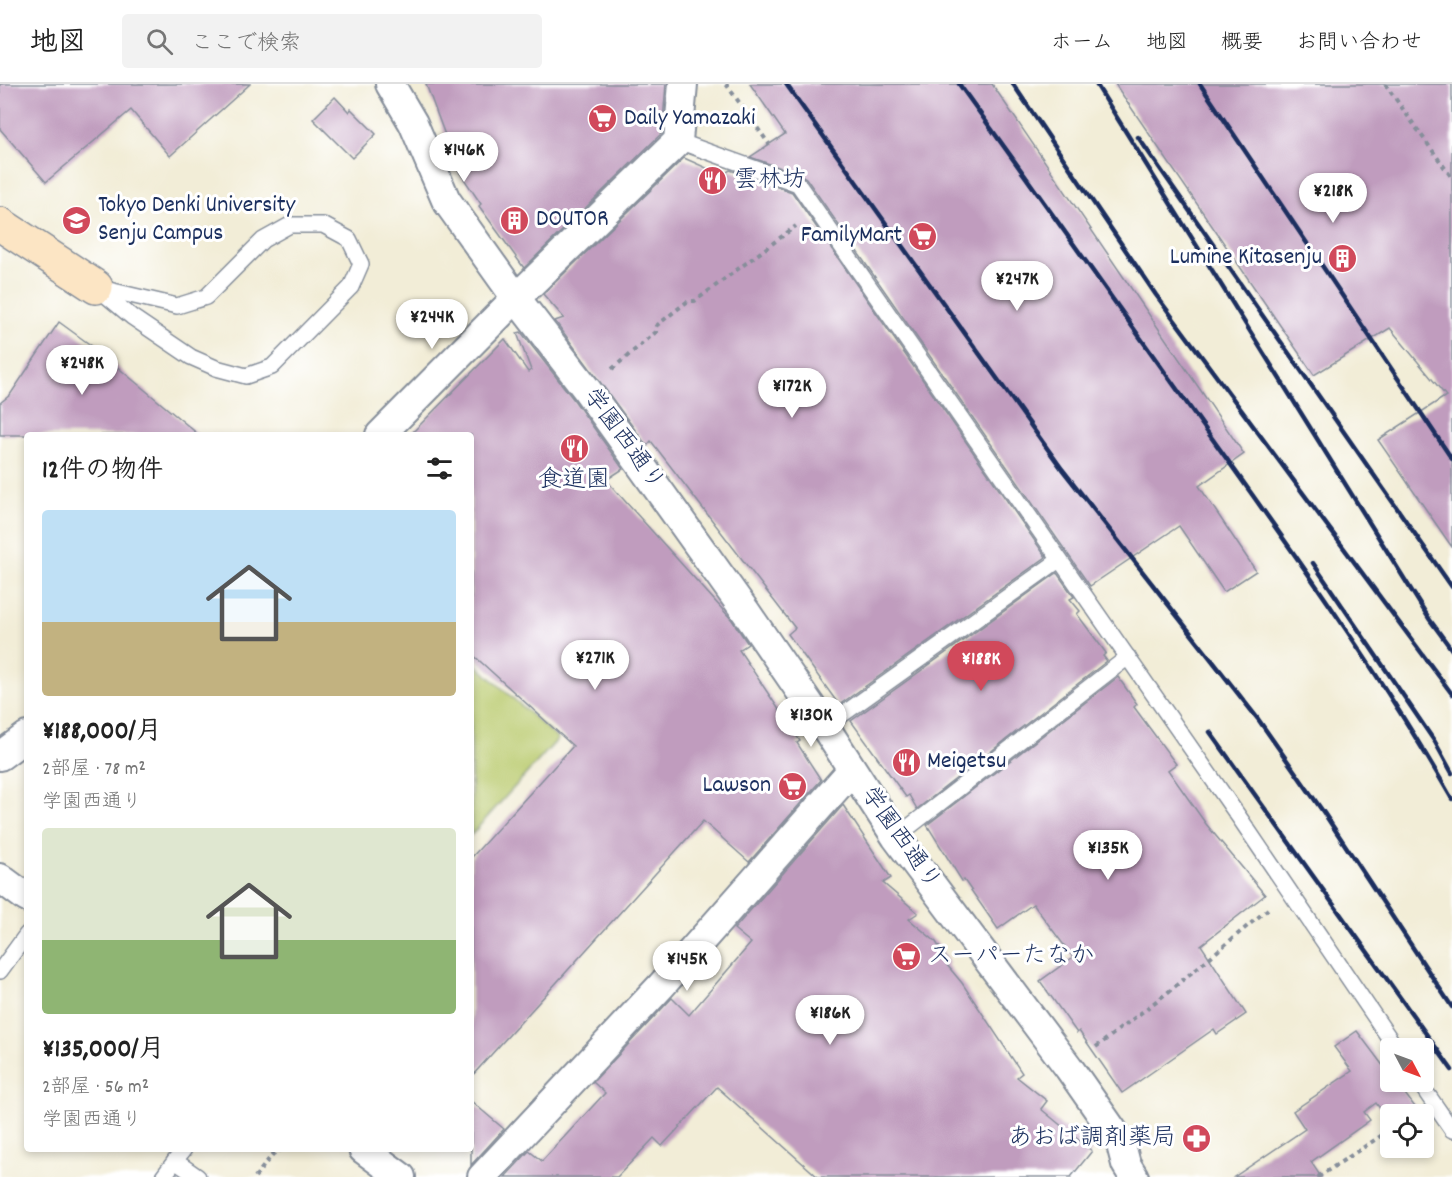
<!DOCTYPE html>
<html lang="ja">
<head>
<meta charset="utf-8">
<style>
	body { margin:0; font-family:Dekko,"Klee One",sans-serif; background:#f2f2f2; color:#222; height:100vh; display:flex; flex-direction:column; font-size:22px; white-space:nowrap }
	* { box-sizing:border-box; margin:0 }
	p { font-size:20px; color:#767676 }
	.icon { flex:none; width:33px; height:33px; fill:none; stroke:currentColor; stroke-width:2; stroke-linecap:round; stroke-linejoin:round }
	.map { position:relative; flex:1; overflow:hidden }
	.drawer { position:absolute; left:24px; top:348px; width:450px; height:720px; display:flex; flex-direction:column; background:#fff; border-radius:6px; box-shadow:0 3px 9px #0003 }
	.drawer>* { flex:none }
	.needle { width:39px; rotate:131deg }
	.buttons { position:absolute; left:1380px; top:954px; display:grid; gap:12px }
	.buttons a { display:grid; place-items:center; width:54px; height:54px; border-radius:6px; background:#fff; box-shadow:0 3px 9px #0003; font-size:30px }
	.price { position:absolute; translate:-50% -51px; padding:0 14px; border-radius:21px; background:#fff; color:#222; font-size:20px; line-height:39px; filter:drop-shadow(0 2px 3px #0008) }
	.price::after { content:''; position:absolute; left:50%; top:36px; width:18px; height:14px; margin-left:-9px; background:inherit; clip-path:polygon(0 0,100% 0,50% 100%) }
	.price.active { background:#d1495b; color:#fff }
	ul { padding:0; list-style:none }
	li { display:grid; align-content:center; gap:12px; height:318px; padding:0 18px }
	li span { display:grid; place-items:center; height:186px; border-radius:6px; color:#555 }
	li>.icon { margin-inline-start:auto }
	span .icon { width:108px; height:108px; fill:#fffc; stroke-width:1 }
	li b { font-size:26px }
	h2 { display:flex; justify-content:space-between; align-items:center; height:72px; padding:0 18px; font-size:26px }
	header { display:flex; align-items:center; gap:36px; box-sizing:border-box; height:84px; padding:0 30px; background:#fff; border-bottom:2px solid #e0e0e0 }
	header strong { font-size:28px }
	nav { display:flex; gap:33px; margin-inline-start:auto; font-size:21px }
	.search { width:420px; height:54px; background:#f2f2f2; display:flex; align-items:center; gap:15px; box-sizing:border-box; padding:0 21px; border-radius:6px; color:#767676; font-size:22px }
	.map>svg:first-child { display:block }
</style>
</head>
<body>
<header>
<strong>地図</strong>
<div class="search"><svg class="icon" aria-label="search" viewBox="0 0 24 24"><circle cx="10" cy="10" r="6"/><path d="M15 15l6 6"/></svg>ここで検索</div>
<nav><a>ホーム</a><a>地図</a><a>概要</a><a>お問い合わせ</a></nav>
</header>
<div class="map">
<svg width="1452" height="1093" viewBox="0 0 1452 1093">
	<rect width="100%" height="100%" fill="#fff"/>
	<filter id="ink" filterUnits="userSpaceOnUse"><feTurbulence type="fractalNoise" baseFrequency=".0167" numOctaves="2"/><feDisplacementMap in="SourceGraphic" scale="12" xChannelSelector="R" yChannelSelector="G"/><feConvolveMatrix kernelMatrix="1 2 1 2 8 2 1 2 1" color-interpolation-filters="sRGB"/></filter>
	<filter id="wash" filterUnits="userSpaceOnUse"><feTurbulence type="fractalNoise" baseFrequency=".008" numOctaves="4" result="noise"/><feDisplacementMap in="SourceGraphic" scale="24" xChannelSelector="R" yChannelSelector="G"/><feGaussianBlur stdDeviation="1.35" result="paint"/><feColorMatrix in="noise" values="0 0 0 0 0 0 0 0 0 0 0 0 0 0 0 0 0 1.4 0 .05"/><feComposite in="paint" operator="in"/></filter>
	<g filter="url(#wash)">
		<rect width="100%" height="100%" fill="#f2edd7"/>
		<polygon fill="#b8c96b" stroke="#6a7c64" stroke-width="1.5" points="471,576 558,655 471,751"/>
		<g id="blocks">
			<g fill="#c09cbe">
				<polygon points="0,0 250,0 170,72 131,26 46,98 0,45"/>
				<polygon points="426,0 666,0 662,49 524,184 479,122 481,120 458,86"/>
				<polygon points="750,0 992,0 1244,370 1199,402 1256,487 1224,508 1179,442 1090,502 806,94 801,91 750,73 785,50"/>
				<polygon points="1115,0 1452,0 1452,463 1378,356 1446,312 1390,244 1314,291"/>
				<polygon points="335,13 349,28 351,25 376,50 352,74 313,35"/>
				<polygon points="684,74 722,91 730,86 792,108 1046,473 839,621 788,550 795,544 651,357 647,362 555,237 564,234 543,210"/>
				<polygon points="59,238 92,262 199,351 0,351 0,319 10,311"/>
				<polygon points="521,248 574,316 623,385 606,396 732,536 748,560 739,566 800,657 797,659 821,696 749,778 703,737 471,993 471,774 573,662 471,569 471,351 410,351 505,255 528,288 531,286 517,249"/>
				<polygon points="1057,489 1074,513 1070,515 1080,527 1077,530 1106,569 1103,572 1107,577 917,725 909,711 906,713 851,637"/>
				<polygon points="1118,593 1137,620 1134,623 1176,680 1168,686 1206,740 1265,811 1201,861 1246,930 1217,950 1214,945 1122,1009 1079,947 1077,949 1040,897 1073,873 1033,820 998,845 964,796 962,797 927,741"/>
				<polygon points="843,721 891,794 883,799 918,829 909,835 936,858 949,879 947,881 962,899 1022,989 1017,993 1047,1017 1041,1025 1092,1067 1071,1093 818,1093 717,1003 662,1062 654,1054 617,1093 505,1093 529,1067 542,1077 605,1009 593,998 672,914 689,931 751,859 734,845"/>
				<polygon points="1357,947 1390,991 1390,998 1396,998 1415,1023 1404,1030 1390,1030 1390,1038 1376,1019 1364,1028 1370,1036 1311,1078 1321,1093 1234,1093 1305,1045 1293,1027 1352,987 1334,963"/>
				<polygon points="471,1017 504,1045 471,1081"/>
			</g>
		</g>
	</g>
	<g filter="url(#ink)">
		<use href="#blocks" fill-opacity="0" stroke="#868e9a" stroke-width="1.5"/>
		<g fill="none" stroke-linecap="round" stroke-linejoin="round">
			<defs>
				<g id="lane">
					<polyline points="678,57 798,100 1241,736 1396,964"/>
					<polygon points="290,141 323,141 349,155 361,180 351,203 272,283 246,292 216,284 191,273 132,233 96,203 177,222 206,213 263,156"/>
					<polyline points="825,643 1059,476"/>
					<polyline points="896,753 1128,573"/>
					<polyline points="0,887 27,850"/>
					<polyline points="1419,998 1452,1046"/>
					<polyline points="175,1077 198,1093"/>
					<polyline points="163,1093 184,1065"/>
				</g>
				<g id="street">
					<polyline points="390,0 413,39 446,116 516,214 587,306 746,528 825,643 896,753 1069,984 1120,1057 1126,1080 1134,1093"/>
					<polyline points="380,351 516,214 678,57 683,0"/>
					<polyline points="0,672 27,652"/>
					<polyline points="0,794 27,814"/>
					<polyline points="363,1065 401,1093"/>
					<polyline points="482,1093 661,902 852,686"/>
				</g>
				<polyline id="secondary" points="0,140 96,203"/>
			</defs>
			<use href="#lane" stroke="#868e9a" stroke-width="18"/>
			<use href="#street" stroke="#868e9a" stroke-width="32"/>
			<use href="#secondary" stroke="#868e9a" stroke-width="36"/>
			<g stroke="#868e9a" stroke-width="4" stroke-dasharray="4.5 4.5" stroke-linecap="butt">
				<polyline points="726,0 769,60"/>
				<polyline points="1385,0 1452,94"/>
				<polyline points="612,285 656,248 656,242 688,217 695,217 796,142"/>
				<polyline points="1096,963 1167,909 1268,825"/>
				<polyline points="255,1093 273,1070 283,1065"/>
				<polyline points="1318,1093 1390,1046"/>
			</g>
			<use href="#lane" stroke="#fff" stroke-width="15"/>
			<use href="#street" stroke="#fff" stroke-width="28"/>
			<use href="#secondary" stroke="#fce5c4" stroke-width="33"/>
			<g stroke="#1b2f5e" stroke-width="4.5">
				<polyline points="786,0 1062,385 1258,635 1324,729 1452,923"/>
				<path d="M959 0C1042 115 1124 231 1206 346 1292 466 1379 587 1452 715"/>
				<polyline points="1013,0 1156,211 1452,610"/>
				<polyline points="1096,0 1430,536 1452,566"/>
				<polyline points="1200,0 1452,375"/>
				<polyline points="1138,53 1452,503"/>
				<polyline points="1313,479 1435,658 1452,689"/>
				<polyline points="1210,648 1452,986"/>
			</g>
		</g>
	</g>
	<defs>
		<symbol id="supermarket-disc" viewBox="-11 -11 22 22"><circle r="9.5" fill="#d1495b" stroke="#fff"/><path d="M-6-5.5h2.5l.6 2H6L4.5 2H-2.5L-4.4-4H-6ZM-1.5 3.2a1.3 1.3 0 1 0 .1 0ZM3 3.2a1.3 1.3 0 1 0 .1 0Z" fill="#fff"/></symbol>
		<symbol id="restaurant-disc" viewBox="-11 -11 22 22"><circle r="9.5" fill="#d1495b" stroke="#fff"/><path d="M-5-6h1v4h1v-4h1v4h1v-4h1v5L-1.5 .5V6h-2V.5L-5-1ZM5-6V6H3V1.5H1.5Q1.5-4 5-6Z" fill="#fff"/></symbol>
		<symbol id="university-disc" viewBox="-11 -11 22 22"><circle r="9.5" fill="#d1495b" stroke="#fff"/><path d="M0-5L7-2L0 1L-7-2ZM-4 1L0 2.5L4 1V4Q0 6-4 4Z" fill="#fff"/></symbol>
		<symbol id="building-disc" viewBox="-11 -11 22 22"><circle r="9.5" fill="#d1495b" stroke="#fff"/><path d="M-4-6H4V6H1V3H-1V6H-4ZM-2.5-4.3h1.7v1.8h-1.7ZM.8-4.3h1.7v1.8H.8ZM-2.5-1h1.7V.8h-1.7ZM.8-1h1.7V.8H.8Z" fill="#fff"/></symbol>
		<symbol id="pharmacy-disc" viewBox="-11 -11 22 22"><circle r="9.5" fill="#d1495b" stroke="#fff"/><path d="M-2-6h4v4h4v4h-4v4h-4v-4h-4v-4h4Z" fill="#fff"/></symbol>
	</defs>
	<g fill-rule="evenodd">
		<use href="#supermarket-disc" x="586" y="18" width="33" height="33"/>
		<use href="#restaurant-disc" x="696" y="80" width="33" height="33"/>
		<use href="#university-disc" x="60" y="120" width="33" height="33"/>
		<use href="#building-disc" x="498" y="120" width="33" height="33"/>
		<use href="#supermarket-disc" x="906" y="136" width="33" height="33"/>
		<use href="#building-disc" x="1326" y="158" width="33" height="33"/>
		<use href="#restaurant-disc" x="558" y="348" width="33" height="33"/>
		<use href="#restaurant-disc" x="890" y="662" width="33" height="33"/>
		<use href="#supermarket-disc" x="776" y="686" width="33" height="33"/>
		<use href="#supermarket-disc" x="890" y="856" width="33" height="33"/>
		<use href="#pharmacy-disc" x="1180" y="1038" width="33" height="33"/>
	</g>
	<g text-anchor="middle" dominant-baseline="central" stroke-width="6" stroke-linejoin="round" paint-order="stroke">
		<g font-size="24" fill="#1b2f5e" stroke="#fff" text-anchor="start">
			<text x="624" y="35">Daily Yamazaki</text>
			<text x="734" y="97">雲林坊</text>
			<text x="98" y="122">Tokyo Denki University<tspan x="98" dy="28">Senju Campus</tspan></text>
			<text x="536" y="136">DOUTOR</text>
			<text x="902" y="152" text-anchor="end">FamilyMart</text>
			<text x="1322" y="174" text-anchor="end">Lumine Kitasenju</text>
			<text x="574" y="397" text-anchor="middle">食道園</text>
			<text x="927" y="678">Meigetsu</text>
			<text x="771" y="702" text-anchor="end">Lawson</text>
			<text x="928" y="873">スーパーたなか</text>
			<text x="1176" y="1055" text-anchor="end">あおば調剤薬局</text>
		</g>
		<g font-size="24" fill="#1b2f5e" stroke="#fff">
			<text transform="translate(623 356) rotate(54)">学園西通り</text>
			<text transform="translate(900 755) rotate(55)">学園西通り</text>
		</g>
	</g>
</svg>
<div class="buttons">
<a><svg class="needle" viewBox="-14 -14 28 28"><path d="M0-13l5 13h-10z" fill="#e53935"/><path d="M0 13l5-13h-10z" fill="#767676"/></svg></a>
<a><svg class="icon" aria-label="locate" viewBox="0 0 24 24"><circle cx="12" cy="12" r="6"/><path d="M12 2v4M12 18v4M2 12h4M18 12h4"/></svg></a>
</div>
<b class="price" style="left:464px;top:99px">¥146K</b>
<b class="price" style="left:1333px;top:140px">¥218K</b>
<b class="price" style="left:1017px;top:228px">¥247K</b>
<b class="price" style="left:432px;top:266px">¥244K</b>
<b class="price" style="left:82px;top:312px">¥248K</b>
<b class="price" style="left:792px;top:335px">¥172K</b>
<b class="price" style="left:595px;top:607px">¥271K</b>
<b class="price active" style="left:981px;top:608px">¥188K</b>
<b class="price" style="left:811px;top:664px">¥130K</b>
<b class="price" style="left:1108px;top:797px">¥135K</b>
<b class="price" style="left:687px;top:908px">¥145K</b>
<b class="price" style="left:830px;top:962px">¥186K</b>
<section class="drawer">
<h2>12件の物件<svg class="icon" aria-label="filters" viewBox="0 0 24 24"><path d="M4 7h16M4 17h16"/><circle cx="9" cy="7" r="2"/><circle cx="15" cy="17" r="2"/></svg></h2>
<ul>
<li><span style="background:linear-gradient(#bfe0f5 60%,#c2b280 0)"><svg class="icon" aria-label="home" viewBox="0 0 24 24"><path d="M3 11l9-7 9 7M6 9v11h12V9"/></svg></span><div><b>¥188,000/月</b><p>2部屋 · 78 m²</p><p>学園西通り</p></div></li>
<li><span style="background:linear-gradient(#dfe7d0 60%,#8fb573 0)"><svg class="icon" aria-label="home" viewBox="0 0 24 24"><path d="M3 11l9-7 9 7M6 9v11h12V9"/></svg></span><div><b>¥135,000/月</b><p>2部屋 · 56 m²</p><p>学園西通り</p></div></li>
</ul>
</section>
</div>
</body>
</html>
